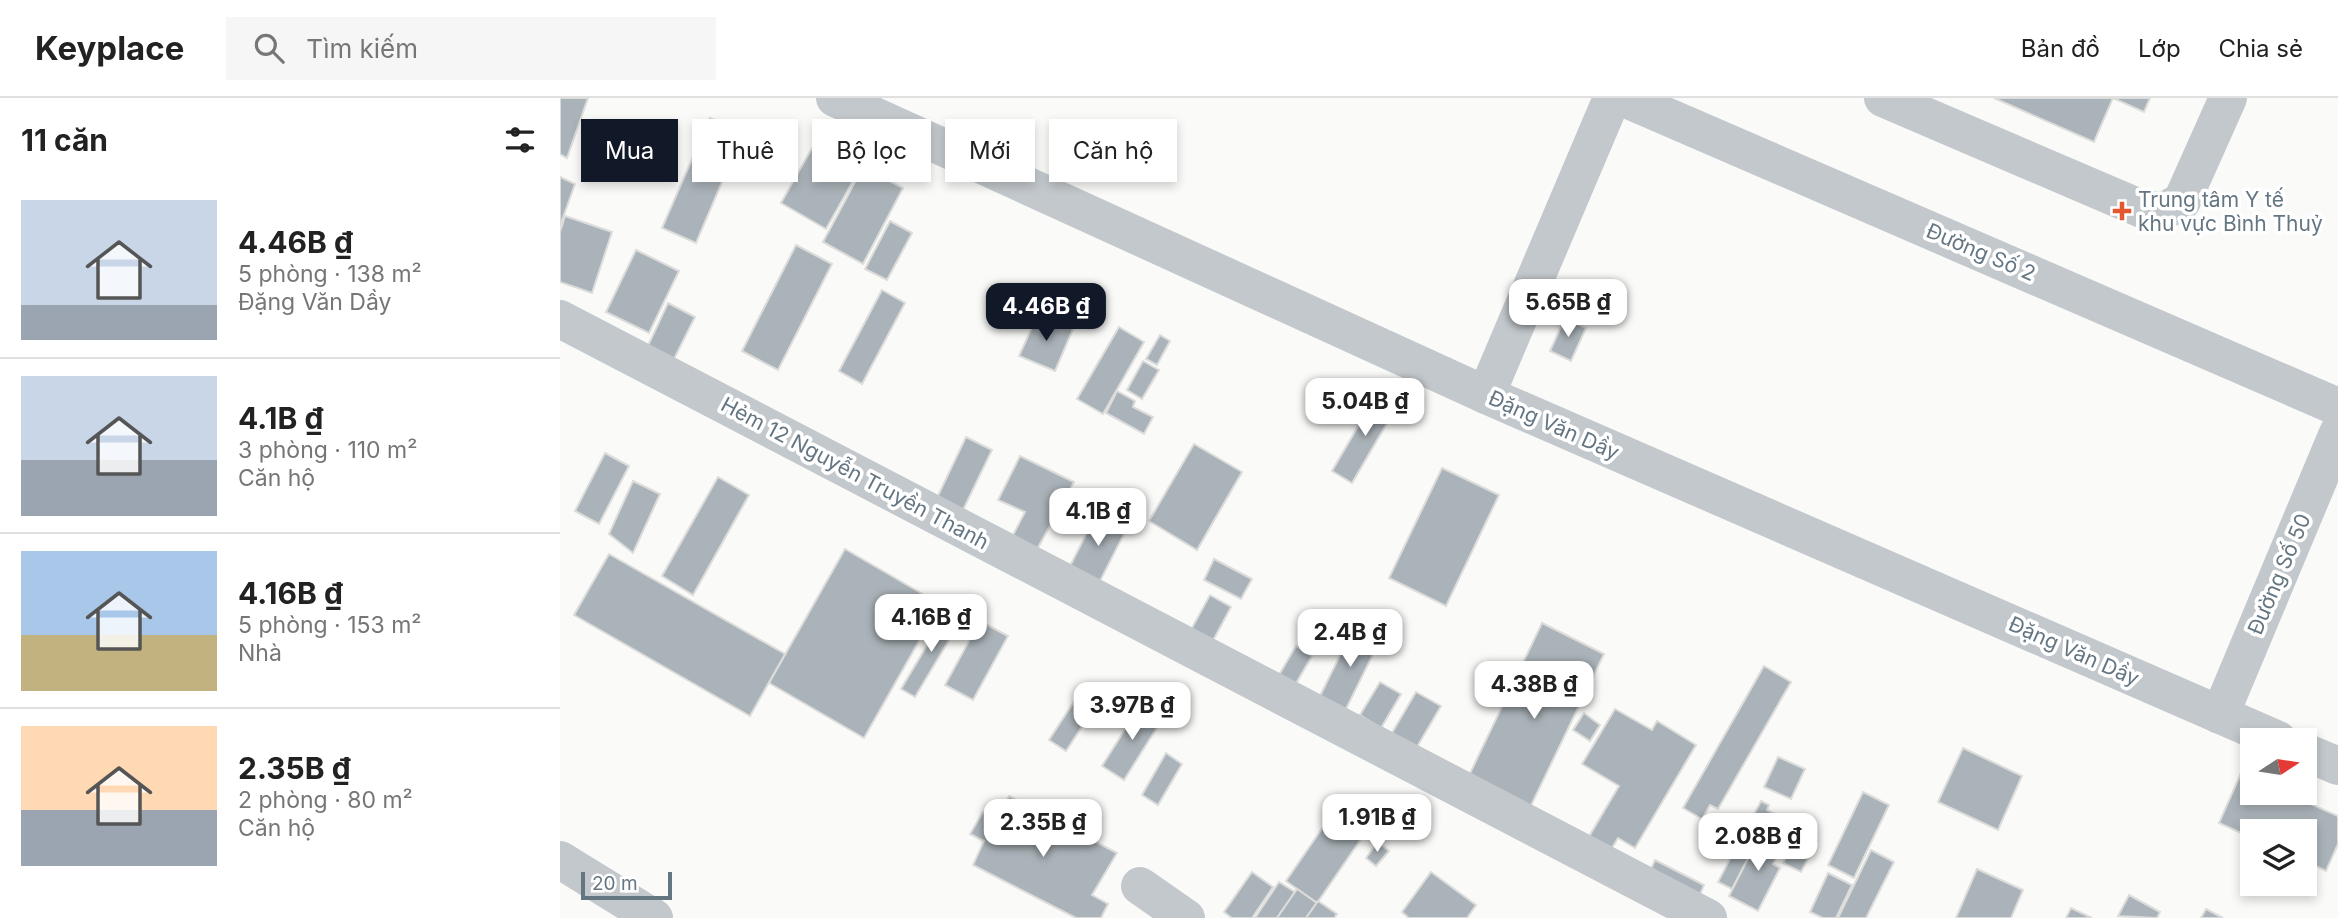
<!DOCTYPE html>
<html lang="vi">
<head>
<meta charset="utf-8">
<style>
	body { margin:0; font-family:Inter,sans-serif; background:#f6f6f6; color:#222; height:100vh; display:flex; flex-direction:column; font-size:26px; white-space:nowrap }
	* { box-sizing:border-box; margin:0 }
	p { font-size:23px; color:#767676 }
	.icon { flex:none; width:38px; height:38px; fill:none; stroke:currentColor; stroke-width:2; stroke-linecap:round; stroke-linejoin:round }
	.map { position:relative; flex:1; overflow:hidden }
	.side { display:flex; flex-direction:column; background:#fff; width:560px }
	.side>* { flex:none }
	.guide { position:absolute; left:21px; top:21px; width:665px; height:63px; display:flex; gap:14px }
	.needle { width:46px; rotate:78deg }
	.controls { position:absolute; left:1680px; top:630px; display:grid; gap:14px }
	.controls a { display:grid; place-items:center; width:77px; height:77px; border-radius:0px; background:#fff; box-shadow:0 4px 10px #0003; font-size:35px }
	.scale { position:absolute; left:21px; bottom:18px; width:91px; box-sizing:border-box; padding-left:7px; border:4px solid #657683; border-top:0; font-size:19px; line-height:24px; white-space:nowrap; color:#657683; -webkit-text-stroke:5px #fff; paint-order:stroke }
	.price { position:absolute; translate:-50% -60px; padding:0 16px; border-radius:14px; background:#fff; color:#222; font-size:23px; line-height:46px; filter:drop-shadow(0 2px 4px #0008) }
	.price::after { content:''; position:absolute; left:50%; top:42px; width:21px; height:16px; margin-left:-10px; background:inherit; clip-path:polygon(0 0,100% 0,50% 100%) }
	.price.active { background:#111827; color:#fff }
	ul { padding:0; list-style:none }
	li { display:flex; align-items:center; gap:21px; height:175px; padding:0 21px }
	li+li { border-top:2px solid #e0e0e0 }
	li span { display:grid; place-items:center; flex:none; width:196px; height:140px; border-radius:0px; color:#555 }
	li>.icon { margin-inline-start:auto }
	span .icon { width:84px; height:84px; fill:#fffc; stroke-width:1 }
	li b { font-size:30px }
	h2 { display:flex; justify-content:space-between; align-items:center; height:84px; padding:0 21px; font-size:30px }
	.tag { padding:0 24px; border-radius:0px; background:#fff; box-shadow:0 4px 10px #0003; font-size:24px; line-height:63px }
	.tag.active { background:#111827; color:#fff }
	header { display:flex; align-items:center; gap:42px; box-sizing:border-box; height:98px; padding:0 35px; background:#fff; border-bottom:2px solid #e0e0e0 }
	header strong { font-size:33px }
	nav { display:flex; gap:38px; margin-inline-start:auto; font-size:24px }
	.search { width:490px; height:63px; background:#f6f6f6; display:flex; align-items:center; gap:18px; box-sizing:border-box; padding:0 24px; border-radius:0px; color:#767676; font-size:26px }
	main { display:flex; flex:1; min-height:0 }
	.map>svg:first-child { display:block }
</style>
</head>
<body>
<header>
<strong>Keyplace</strong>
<div class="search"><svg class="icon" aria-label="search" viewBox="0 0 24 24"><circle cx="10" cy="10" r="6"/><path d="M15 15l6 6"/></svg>Tìm kiếm</div>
<nav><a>Bản đồ</a><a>Lớp</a><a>Chia sẻ</a></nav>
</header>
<main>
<section class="side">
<h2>11 căn<svg class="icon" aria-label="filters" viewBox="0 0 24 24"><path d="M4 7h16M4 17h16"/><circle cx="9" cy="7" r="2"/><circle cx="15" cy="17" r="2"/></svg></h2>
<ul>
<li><span style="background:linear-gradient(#c9d6e8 75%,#9aa5b1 0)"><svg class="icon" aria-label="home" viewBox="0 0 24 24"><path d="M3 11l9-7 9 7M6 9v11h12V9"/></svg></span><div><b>4.46B ₫</b><p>5 phòng · 138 m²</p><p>Đặng Văn Dầy</p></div></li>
<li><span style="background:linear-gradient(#c9d6e8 60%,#9aa5b1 0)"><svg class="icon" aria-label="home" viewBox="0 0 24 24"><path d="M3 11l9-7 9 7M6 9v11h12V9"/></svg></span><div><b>4.1B ₫</b><p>3 phòng · 110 m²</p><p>Căn hộ</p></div></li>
<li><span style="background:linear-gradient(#a9c7e8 60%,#c2b280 0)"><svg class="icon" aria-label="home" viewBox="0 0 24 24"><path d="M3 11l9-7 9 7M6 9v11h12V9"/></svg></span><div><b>4.16B ₫</b><p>5 phòng · 153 m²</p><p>Nhà</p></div></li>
<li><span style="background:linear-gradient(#ffd9b3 60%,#9aa5b1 0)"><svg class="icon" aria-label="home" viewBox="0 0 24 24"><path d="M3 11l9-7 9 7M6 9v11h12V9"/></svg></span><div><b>2.35B ₫</b><p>2 phòng · 80 m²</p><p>Căn hộ</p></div></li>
</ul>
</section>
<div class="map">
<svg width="1778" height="820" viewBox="0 0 1778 820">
	<rect width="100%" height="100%" fill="#fafaf8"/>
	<g fill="#aab3b9" stroke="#dcdcda" stroke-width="2">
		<polygon points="0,0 28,0 7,60 0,56"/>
		<polygon points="1434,0 1553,0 1534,44"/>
		<polygon points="1553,0 1590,0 1584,14"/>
		<polygon points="150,20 183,35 136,145 102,130"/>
		<polygon points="252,50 297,76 266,131 221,105"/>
		<polygon points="303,69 343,90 303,166 263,144"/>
		<polygon points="0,79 15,86 0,128"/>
		<polygon points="5,118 52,134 32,195 0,184 0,134"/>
		<polygon points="330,123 352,135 327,182 305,171"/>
		<polygon points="236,147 272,166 218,272 182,253"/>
		<polygon points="76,152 119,173 89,235 46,214"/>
		<polygon points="322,192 345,205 302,286 279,273"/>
		<polygon points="108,205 135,219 112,265 86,252"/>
		<polygon points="478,216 513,231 495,273 459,258"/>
		<polygon points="1005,220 1026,230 1011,263 990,253"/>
		<polygon points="559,229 584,244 543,316 517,301"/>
		<polygon points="600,237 610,243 597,267 586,261"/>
		<polygon points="583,263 599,272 582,301 567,292"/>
		<polygon points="557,293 575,303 573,309 593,319 584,336 546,315"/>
		<polygon points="817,296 837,308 792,385 772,373"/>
		<polygon points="406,339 432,352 401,416 375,404"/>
		<polygon points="634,346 682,374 637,452 589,423"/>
		<polygon points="45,355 69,368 39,426 15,413"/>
		<polygon points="460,358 514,384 475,455 451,441 465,414 438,402"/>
		<polygon points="882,370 939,397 886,508 829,480"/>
		<polygon points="158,379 189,397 133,497 102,478"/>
		<polygon points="73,383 100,396 73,455 49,436"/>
		<polygon points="539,411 569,426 537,489 507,474"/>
		<polygon points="285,451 380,506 304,640 209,585"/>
		<polygon points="49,456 225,556 190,618 14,517"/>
		<polygon points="654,461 692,481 681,501 644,482"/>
		<polygon points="650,497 671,509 649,550 627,539"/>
		<polygon points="387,514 401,522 355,599 341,591"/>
		<polygon points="420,523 448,538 413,602 385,587"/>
		<polygon points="982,525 1044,556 965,720 903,690"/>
		<polygon points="795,527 821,540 784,615 758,602"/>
		<polygon points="736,548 752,558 735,587 719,577"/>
		<polygon points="1204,568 1231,584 1158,711 1150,707 1142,721 1123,710"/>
		<polygon points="820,584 841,596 821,630 800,617"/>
		<polygon points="523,590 540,601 506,653 489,642"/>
		<polygon points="856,594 881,608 854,654 829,640"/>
		<polygon points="581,606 603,620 564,682 542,668"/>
		<polygon points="1055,611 1092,632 1097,623 1136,647 1075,750 1058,740 1049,755 1027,742 1059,688 1022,666"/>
		<polygon points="1024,615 1040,627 1030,643 1013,632"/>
		<polygon points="1403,650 1462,678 1438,732 1378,704"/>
		<polygon points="606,655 622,666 598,707 582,697"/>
		<polygon points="1218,659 1245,671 1231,701 1204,689"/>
		<polygon points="1681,675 1692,680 1692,695 1726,695 1778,718 1778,746 1766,773 1745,763 1745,733 1692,733 1692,740 1659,725"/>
		<polygon points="1303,694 1329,707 1294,780 1268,767"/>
		<polygon points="449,698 557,755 532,797 548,806 541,820 516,820 413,767 424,743 410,736 423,714 437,720"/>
		<polygon points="781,703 812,725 757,805 726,783"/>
		<polygon points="1201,703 1209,707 1207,712 1234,726 1223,746 1188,728"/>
		<polygon points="1173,720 1201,735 1172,791 1158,784 1180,742 1165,735"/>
		<polygon points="1239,734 1257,743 1241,774 1223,765"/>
		<polygon points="1201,735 1223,746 1213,766 1220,770 1198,813 1169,798"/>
		<polygon points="818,744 829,753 816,768 806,760"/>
		<polygon points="1311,752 1334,764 1306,820 1278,820"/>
		<polygon points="1095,762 1144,787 1137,804 1087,779"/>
		<polygon points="1417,771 1463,792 1451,820 1396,820"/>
		<polygon points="692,774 713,789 692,820 672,820 664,814"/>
		<polygon points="871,774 916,807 907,820 849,820 842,814"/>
		<polygon points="1268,775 1292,787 1276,820 1263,820 1250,814"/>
		<polygon points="719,784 735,794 717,820 695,820"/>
		<polygon points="737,791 757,805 746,820 717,820"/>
		<polygon points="1569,797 1600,814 1597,820 1558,818"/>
		<polygon points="758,803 777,816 774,820 746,820"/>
		<polygon points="1511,810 1532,820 1506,820"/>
		<polygon points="1646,811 1663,820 1641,820"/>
	</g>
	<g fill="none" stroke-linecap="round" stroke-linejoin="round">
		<g stroke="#c3c8cc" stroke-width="38">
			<polyline points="275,0 926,297 1718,642"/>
			<polyline points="1064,0 1778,309"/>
			<polyline points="1323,0 1582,111 1604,113 1622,103 1668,0"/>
			<polyline points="0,221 1148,820"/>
			<polyline points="926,297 1052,0"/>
			<polyline points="1660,617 1778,335"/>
			<polyline points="1745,654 1778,668"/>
			<polyline points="0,762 94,820"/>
			<polyline points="580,788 626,820"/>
		</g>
	</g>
	<path fill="#e4572e" stroke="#fff" stroke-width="2.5" d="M1558.5 102.5h7v7h7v7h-7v7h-7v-7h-7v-7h7z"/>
	<g text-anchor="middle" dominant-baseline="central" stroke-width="7" stroke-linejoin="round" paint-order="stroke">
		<g font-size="21" fill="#657683" stroke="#fff" text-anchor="start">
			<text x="1578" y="101">Trung tâm Y tế<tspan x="1578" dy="24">khu vực Bình Thuỷ</tspan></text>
		</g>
		<g font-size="21" fill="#657683" stroke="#fff">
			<text transform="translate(1421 154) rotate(23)">Đường Số 2</text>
			<text transform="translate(994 327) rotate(24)">Đặng Văn Dầy</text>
			<text transform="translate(295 375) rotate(28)">Hẻm 12 Nguyễn Truyền Thanh</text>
			<text transform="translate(1719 476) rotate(-67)">Đường Số 50</text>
			<text transform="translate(1514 553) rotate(24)">Đặng Văn Dầy</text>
		</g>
	</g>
</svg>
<div class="controls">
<a><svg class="needle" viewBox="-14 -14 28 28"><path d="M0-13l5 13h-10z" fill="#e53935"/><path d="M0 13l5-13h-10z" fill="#767676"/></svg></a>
<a><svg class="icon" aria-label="layers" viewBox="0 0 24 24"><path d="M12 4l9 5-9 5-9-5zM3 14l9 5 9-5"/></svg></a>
</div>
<div class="scale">20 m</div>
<b class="price" style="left:1008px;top:241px">5.65B ₫</b>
<b class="price active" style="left:486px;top:245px">4.46B ₫</b>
<b class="price" style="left:805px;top:340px">5.04B ₫</b>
<b class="price" style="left:538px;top:450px">4.1B ₫</b>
<b class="price" style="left:371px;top:556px">4.16B ₫</b>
<b class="price" style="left:790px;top:571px">2.4B ₫</b>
<b class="price" style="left:974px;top:623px">4.38B ₫</b>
<b class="price" style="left:572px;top:644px">3.97B ₫</b>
<b class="price" style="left:817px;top:756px">1.91B ₫</b>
<b class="price" style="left:483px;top:761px">2.35B ₫</b>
<b class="price" style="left:1198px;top:775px">2.08B ₫</b>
<div class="guide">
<a class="tag active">Mua</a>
<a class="tag">Thuê</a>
<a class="tag">Bộ lọc</a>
<a class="tag">Mới</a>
<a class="tag">Căn hộ</a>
</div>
</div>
</main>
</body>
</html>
